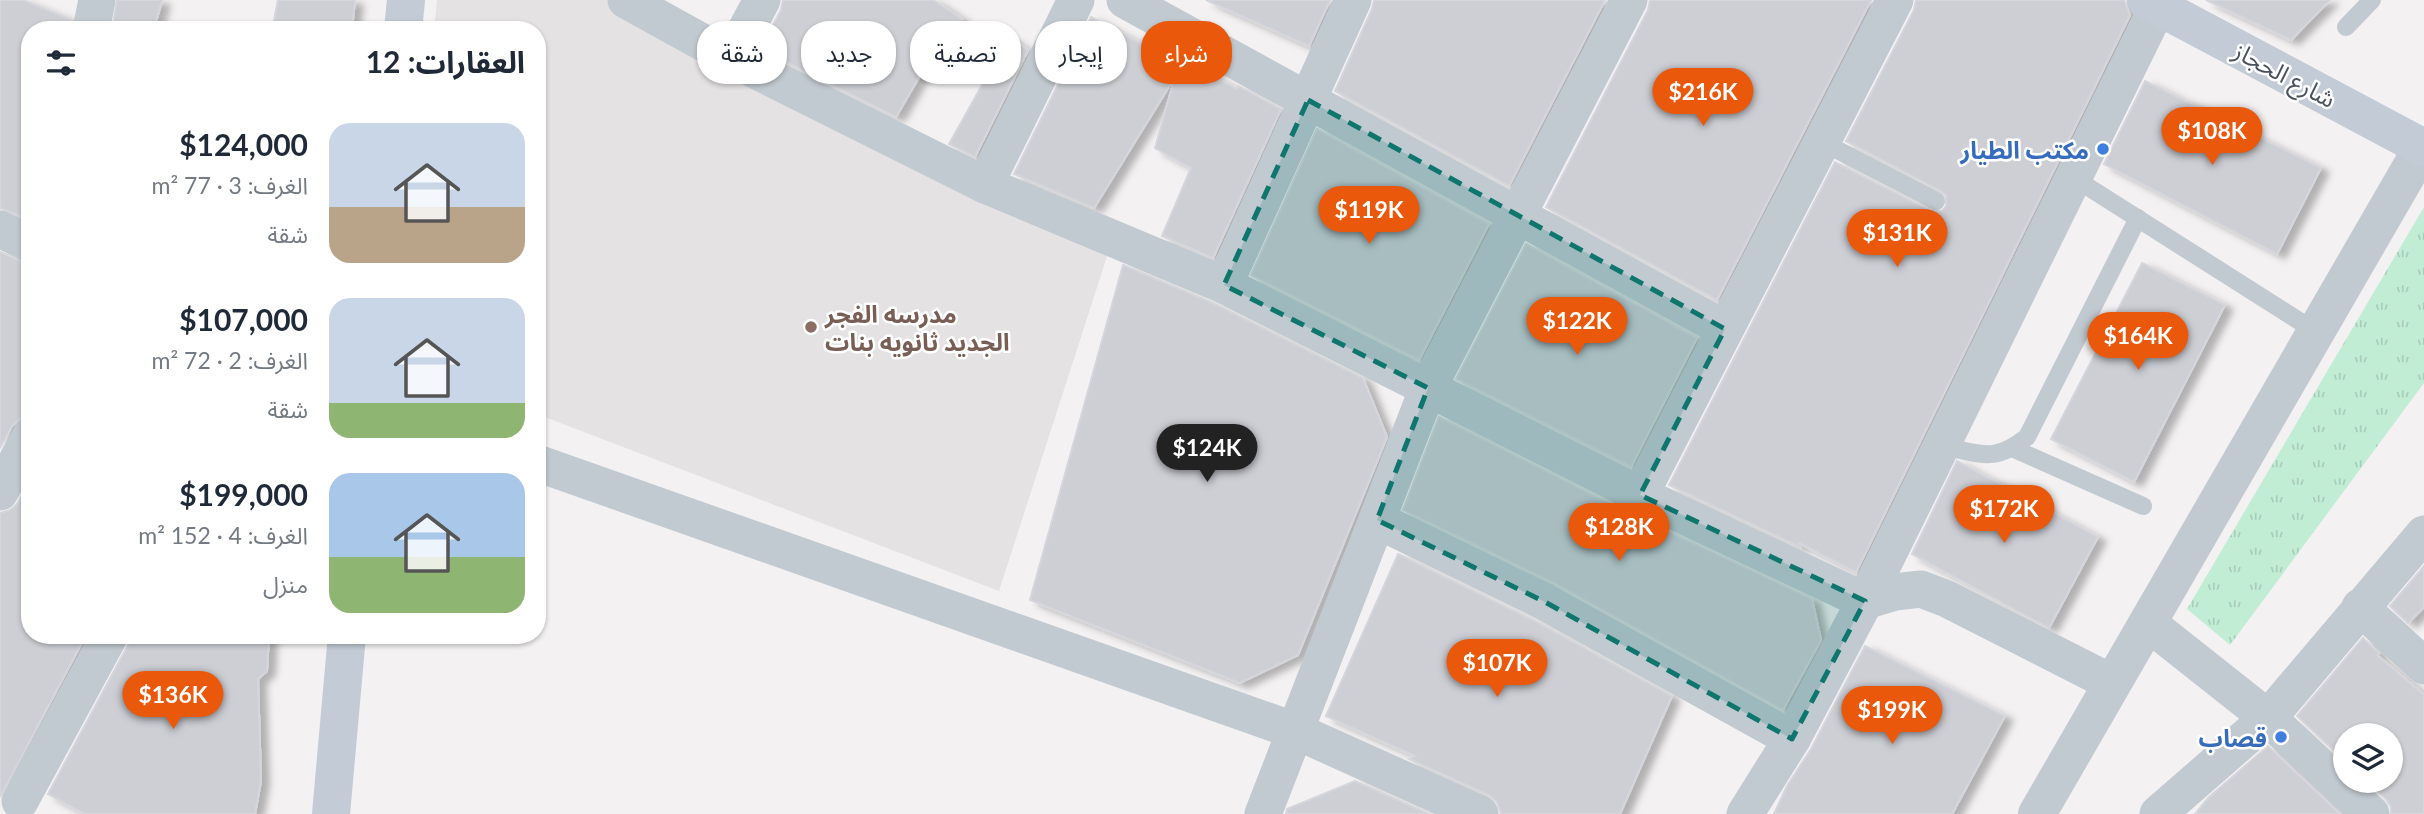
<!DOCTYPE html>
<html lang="ar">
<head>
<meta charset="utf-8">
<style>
	body { margin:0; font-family:Lato,"Noto Sans Arabic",sans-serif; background:#f6f6f7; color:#1f2937; direction:rtl; height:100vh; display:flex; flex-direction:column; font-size:26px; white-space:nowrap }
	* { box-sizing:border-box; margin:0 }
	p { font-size:23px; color:#747a83 }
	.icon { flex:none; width:38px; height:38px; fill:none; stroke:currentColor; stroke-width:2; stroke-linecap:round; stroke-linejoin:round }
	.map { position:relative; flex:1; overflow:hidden; direction:ltr }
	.details { position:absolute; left:21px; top:21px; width:525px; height:623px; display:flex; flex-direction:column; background:#fff; border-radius:28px; box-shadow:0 2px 5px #0004; direction:rtl }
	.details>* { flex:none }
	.banner { position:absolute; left:567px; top:21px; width:665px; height:63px; direction:rtl; display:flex; gap:14px }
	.controls { position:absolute; left:2333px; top:723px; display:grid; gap:14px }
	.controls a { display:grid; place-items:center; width:70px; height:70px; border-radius:50%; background:#fff; box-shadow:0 2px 5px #0004; font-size:35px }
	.price { position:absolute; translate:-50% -60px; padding:0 16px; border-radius:24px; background:#ea580c; color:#fff; font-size:23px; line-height:46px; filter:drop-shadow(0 2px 4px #0008) }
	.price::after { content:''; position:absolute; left:50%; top:42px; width:21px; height:16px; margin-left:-10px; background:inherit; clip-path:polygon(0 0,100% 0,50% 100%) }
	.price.active { background:#222; color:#fff }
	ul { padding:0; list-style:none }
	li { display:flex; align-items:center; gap:21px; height:175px; padding:0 21px }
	li span { display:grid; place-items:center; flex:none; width:196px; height:140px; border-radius:21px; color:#555 }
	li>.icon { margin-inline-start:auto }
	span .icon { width:84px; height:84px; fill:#fffc; stroke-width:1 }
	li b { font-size:30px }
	h2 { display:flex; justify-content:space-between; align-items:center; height:84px; padding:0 21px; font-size:30px }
	.tag { padding:0 24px; border-radius:28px; background:#fff; box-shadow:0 2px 5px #0004; font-size:24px; line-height:63px }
	.tag.active { background:#ea580c; color:#fff }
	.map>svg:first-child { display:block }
</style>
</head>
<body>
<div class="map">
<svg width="2424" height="814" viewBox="0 0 2424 814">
	<defs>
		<pattern id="park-tufts" width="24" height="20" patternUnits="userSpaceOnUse" patternTransform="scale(1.75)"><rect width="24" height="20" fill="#c2edd5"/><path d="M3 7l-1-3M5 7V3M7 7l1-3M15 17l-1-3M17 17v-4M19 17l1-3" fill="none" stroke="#a8cdb9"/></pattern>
		<filter id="shadow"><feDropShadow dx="8" dy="4.5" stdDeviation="3.5" flood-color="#0004"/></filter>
	</defs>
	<rect width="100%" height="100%" fill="#f3f1f1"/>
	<polygon fill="#e4e2e2" points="437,0 613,0 1112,241 999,591 537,414 537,30 434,30"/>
	<polygon fill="url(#park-tufts)" points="2424,207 2424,383 2230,645 2187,609"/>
	<g fill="#cecfd5" stroke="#d5d6db" stroke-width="2" filter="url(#shadow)">
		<polygon points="0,0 23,0 72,20 71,30 30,30 30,220 0,208"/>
		<polygon points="117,0 162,0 154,30 112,30"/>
		<polygon points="278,0 355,0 352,30 272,30"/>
		<polygon points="783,0 933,0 962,19 941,51 936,48 896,117 760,49 781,10"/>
		<polygon points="1206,0 1330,0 1309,46"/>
		<polygon points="1374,0 1605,0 1509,186 1335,91 1372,9"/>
		<polygon points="1650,0 1871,0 1717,300 1546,207 1648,10"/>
		<polygon points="1916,0 2124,0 2130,15 1856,572 1799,543 1800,547 1669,485 1835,162 1931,211 1942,211 1946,206 1946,195 1941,191 1846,141 1914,10"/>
		<polygon points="2206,0 2330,0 2291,40"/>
		<polygon points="1091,17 1151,49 1153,45 1237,89 1238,86 1281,109 1213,258 1162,236 1191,168 1155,148 1175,77 1094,208 1014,174"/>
		<polygon points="1009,37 1028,50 975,157 949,144"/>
		<polygon points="2145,81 2321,168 2277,254 2104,164"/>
		<polygon points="1317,129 1489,224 1419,360 1251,275"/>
		<polygon points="1526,244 1697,338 1631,467 1456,379"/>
		<polygon points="0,252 30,265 30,416 20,419 12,426 0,448"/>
		<polygon points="2142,263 2225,305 2134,482 2051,439"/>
		<polygon points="1123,265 1215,304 1363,378 1387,437 1298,655 1240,683 1030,600"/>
		<polygon points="1439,417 1631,514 1812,599 1821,640 1783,710 1554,583 1403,510"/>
		<polygon points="1957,461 2098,537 2049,628 1912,554"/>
		<polygon points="30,481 30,635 86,635 0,797 0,513 10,510 18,503"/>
		<polygon points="1398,554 1535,621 1672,696 1620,814 1501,814 1497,802 1489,795 1409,759 1415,756 1326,716"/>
		<polygon points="2424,566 2424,607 2408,623 2390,606"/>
		<polygon points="131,635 269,635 267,671 258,679 261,781 255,814 85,814 48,794 128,645"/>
		<polygon points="2363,638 2379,653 2377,655 2424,695 2424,814 2391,814 2391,807 2386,799 2366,780 2390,780 2390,735 2345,735 2345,761 2297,716"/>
		<polygon points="1865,646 2005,716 1952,814 1774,814 1787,786 1811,749"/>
		<polygon points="2268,746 2340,814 2195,814 2208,798"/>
		<polygon points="1355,781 1429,814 1286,814 1287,809"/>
	</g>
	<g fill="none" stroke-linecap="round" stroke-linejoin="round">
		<g stroke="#c2cad1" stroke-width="18">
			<polyline points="2346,27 2372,0"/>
			<polyline points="1822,142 1936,201"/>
			<polyline points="2074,178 2315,331"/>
			<path d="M1941 446C1981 453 1993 464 2027 437L2138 218"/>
			<polyline points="2012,448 2143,506"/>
		</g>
		<g stroke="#c2cad1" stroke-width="37">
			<polyline points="626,0 731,58 985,185 1224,285 1640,495 1865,601 1895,592 1921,589 1947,599 2112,683"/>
			<polyline points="1125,0 1725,329"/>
			<polyline points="91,30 97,0"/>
			<polyline points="731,58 762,0"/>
			<polyline points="985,185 1076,0"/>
			<polyline points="0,229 30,244"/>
			<polyline points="1224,285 1353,0"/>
			<polyline points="537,463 1296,731 1480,814"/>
			<polyline points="0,492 30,437"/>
			<polyline points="1640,495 1895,0"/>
			<polyline points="1377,520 1545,602 1792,739"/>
			<polyline points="2360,607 2424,666"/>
			<polyline points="2148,623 2268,718 2371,814"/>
			<polyline points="20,801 110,635"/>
			<polyline points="1263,814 1428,388 1629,0"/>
			<polyline points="1745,814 1792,739 1865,601 2161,0"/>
			<polyline points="2158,814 2268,718 2424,534"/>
		</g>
		<polyline stroke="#c2cad1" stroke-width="38" points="2037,814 2424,145"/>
		<g stroke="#c2cbd6" stroke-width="38">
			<polyline points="2146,0 2424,148"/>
			<polyline points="403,30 406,0"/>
			<polyline points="331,814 347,635"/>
		</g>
	</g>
	<path fill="#0f766e" fill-opacity="0.2" stroke="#0f766e" stroke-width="5" stroke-dasharray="14 9" stroke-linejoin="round" d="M1308 100 1725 329 1640 495 1865 601 1792 739 1545 602 1377 520 1428 388 1224 285Z"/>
	<g fill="#3f7fe0" stroke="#fff" stroke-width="2.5">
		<circle cx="2103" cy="149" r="7"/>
		<circle cx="2281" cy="737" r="7"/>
	</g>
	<circle fill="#8d6e63" stroke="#fff" stroke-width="2.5" cx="811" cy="327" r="7"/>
	<g text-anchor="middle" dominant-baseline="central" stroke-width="5" stroke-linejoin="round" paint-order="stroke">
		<g font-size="24" fill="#49525d" stroke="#fff">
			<text transform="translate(2285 74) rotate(28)">شارع الحجاز</text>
		</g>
		<g font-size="24" font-weight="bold" fill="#366cbe" stroke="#fff" text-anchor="end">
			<text x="2089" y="149">مكتب الطيار</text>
			<text x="2267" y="737">قصاب</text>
		</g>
		<g font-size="24" font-weight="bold" fill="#785e54" stroke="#fff" text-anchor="start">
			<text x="825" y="313">مدرسه الفجر<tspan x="825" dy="28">الجديد ثانويه بنات</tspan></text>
		</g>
	</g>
</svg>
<div class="controls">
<a><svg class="icon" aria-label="layers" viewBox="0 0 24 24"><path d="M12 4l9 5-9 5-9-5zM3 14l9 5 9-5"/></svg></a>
</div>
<b class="price" style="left:1703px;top:128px">$216K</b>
<b class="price" style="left:2212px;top:167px">$108K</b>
<b class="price" style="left:1369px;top:246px">$119K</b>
<b class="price" style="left:1897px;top:269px">$131K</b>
<b class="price" style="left:1577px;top:357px">$122K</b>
<b class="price" style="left:2138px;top:372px">$164K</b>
<b class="price active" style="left:1207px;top:484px">$124K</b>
<b class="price" style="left:2004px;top:545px">$172K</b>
<b class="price" style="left:1619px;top:563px">$128K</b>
<b class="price" style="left:1497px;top:699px">$107K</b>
<b class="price" style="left:173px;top:731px">$136K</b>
<b class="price" style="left:1892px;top:746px">$199K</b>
<div class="banner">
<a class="tag active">شراء</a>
<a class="tag">إيجار</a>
<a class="tag">تصفية</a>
<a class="tag">جديد</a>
<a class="tag">شقة</a>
</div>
<section class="details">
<h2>العقارات: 12<svg class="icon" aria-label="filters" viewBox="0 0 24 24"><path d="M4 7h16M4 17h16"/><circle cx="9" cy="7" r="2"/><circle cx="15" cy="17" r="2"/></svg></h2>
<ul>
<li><span style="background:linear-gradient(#c9d6e8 60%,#b9a48a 0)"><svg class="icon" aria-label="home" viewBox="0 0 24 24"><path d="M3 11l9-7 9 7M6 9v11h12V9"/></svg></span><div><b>$124,000</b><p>الغرف: 3 · 77 m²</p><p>شقة</p></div></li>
<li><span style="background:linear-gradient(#c9d6e8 75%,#8fb573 0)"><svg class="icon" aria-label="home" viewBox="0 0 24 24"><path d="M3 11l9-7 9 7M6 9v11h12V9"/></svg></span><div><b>$107,000</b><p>الغرف: 2 · 72 m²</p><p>شقة</p></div></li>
<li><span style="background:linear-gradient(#a9c7e8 60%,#8fb573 0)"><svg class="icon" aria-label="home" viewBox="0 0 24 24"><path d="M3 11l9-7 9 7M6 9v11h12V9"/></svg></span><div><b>$199,000</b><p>الغرف: 4 · 152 m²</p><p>منزل</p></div></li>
</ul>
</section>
</div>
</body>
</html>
